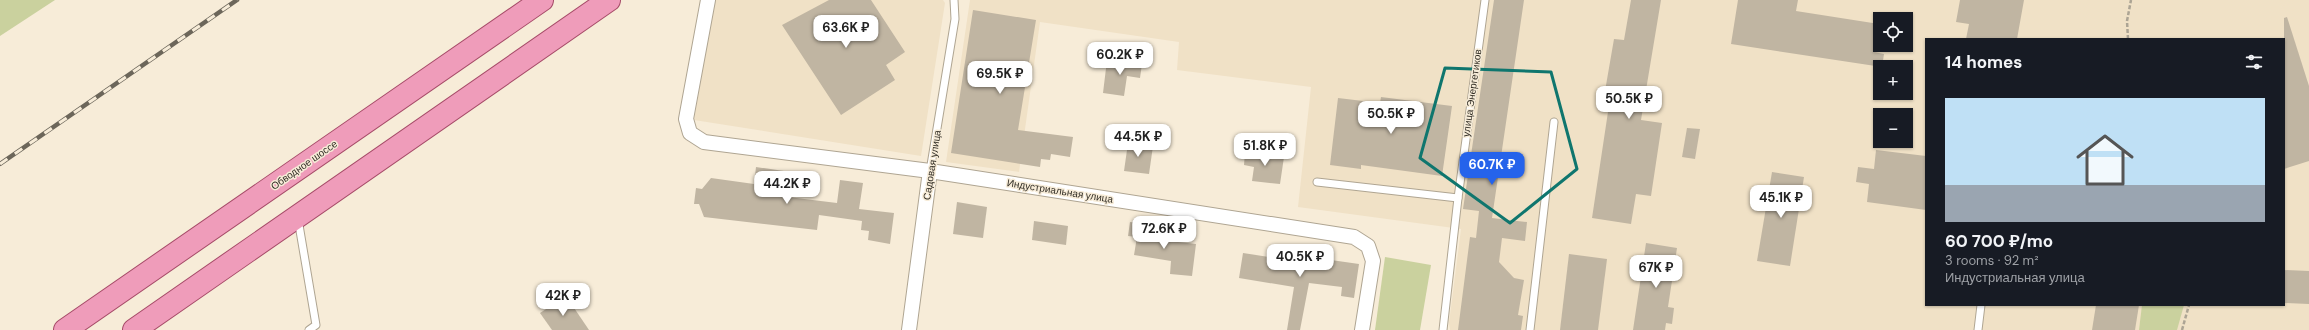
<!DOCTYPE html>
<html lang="en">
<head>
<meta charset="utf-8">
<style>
	body { margin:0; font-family:"DM Sans",sans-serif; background:#20242c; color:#f1f3f6; height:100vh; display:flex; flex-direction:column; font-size:15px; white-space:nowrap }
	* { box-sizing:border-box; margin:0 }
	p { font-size:13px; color:#9ea1a6 }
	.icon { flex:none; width:22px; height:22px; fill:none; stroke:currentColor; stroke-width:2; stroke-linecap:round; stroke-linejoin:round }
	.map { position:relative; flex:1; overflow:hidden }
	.details { position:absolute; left:1925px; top:38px; width:360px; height:268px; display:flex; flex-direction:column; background:#171b24; border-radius:0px; box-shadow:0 1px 3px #0004 }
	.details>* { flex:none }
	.controls { position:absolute; left:1873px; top:12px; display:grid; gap:8px }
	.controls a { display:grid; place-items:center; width:40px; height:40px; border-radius:0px; background:#171b24; box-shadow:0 1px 3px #0004; font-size:20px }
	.price { position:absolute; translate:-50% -34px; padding:0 9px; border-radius:8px; background:#fff; color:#222; font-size:13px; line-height:26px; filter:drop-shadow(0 1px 2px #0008) }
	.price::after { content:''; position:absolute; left:50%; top:24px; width:12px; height:9px; margin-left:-6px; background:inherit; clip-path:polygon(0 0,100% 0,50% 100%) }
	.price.current { background:#2563eb; color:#fff }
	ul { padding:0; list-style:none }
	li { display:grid; align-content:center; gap:8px; height:212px; padding:0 20px }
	li span { display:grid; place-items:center; height:124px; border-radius:0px; color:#555 }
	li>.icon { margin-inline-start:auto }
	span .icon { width:72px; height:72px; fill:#fffc; stroke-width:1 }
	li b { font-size:17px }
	h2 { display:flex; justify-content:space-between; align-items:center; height:48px; padding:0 20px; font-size:17px }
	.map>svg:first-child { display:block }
</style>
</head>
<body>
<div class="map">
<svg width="2309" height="330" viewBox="0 0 2309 330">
	<rect width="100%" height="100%" fill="#f7ecd8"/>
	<g fill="#f0e1c6" fill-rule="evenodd">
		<polygon points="715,0 943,0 945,3 921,156 694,120"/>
		<path d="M970 0H2309V330H1450L1449 323 1461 229 1298 207 1311 87 1177 70 1179 42 1040 22 1019 172 946 162ZM1880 19H1906V45H1880ZM1926 39H2284V305H1926ZM1880 67H1906V93H1880ZM1880 115H1906V141H1880Z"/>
	</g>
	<g fill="#cad19e">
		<polygon points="0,0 55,0 0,36"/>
		<polygon points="1385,257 1431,265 1420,330 1375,330"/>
		<polygon points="2142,305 2184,305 2177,330 2139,330"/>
	</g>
	<g fill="#c0b5a2">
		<polygon points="829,0 871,0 905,52 886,65 895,80 841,115 782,25"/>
		<polygon points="1494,0 1524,0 1492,218 1527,222 1525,241 1502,238 1499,262 1514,278 1524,280 1518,315 1523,316 1521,330 1458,330 1470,237 1476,238 1479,211 1463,209"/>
		<polygon points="1631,0 1661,0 1641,120 1662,123 1651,196 1636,194 1631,224 1592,218 1611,92 1605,91 1614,39 1624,40"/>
		<polygon points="1738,0 1798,0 1796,11 1879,24 1874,52 1884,54 1882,67 1731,44"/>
		<polygon points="1960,0 2024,0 2017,39 1966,39 1969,24 1956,22"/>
		<polygon points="973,10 1036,20 1018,130 1073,137 1070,157 1051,154 1050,160 1041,159 1040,167 951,153"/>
		<polygon points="2287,17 2309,86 2309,161 2284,169 2284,18"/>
		<polygon points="1107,60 1142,64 1140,78 1127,76 1124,96 1103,93"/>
		<polygon points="1381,97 1452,106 1442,176 1361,165 1361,169 1330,165 1338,98 1380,103"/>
		<polygon points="1687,128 1700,129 1695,159 1682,157"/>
		<polygon points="1128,143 1153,146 1149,174 1124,171"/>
		<polygon points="1876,150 1926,156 1926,210 1867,202 1869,184 1856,182 1858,167 1874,169"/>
		<polygon points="1245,152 1284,157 1280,184 1252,181 1254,167 1244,165"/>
		<polygon points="756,167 784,171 780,196 837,203 840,180 863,183 859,209 894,213 890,244 868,240 869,231 861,230 862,221 819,215 817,230 704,217 699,204 694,204 696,188 702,189 711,178 754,184"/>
		<polygon points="1772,172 1804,177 1790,266 1757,261"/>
		<polygon points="957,202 987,207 983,238 953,234"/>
		<polygon points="1034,221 1068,226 1066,245 1032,240"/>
		<polygon points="1130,222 1153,225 1151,239 1196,244 1192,276 1170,274 1171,261 1134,255 1137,237 1128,236"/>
		<polygon points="1646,243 1677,248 1668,307 1674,308 1672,324 1666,323 1665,330 1633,330"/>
		<polygon points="1243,253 1302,262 1303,256 1359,264 1354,298 1341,296 1342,287 1309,283 1300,330 1287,330 1294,287 1239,278"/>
		<polygon points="1569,254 1607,259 1598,330 1560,330"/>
		<polygon points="2284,270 2309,271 2309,304 2284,303"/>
		<polygon points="566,296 589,330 552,330 540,313"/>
		<polygon points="2096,305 2139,305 2135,330 2092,330"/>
	</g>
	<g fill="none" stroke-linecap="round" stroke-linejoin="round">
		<defs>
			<g id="service">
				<polyline points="930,171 955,19 954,0"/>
				<polyline points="1317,182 1458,198"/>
				<polyline points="298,219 316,325 309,330"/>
				<polyline points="1443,330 1458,198 1485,0"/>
				<polyline points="1530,330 1554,122"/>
				<polyline points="1978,330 1981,305"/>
			</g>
			<g id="minor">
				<polyline points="708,0 686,119 690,133 704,142 930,171 1354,237 1368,246 1373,261 1362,330"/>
				<polyline points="909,330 930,171"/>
			</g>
			<g id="primary">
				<polyline points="65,330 542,0"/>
				<polyline points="134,330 609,0"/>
			</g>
		</defs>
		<use href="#service" stroke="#afa592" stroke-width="9"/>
		<use href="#minor" stroke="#afa592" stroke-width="16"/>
		<use href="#primary" stroke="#a64b68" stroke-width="24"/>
		<g stroke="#aca494" stroke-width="2.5" stroke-dasharray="4 2" stroke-linecap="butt">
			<polyline points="2128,39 2127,21 2131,0"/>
			<polyline points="2182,330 2189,305"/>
		</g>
		<use href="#service" stroke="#fff" stroke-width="7"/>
		<use href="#minor" stroke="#fff" stroke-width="14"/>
		<use href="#primary" stroke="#ef9cba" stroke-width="22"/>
		<defs>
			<polyline id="rail" points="0,164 237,0"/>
		</defs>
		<use href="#rail" stroke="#6c665a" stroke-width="4.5"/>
		<use href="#rail" stroke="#f7ecd8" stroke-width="3" stroke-dasharray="9" stroke-linecap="butt"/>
	</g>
	<path fill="none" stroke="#0f766e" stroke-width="3" stroke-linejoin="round" d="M1445 68 1551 72 1577 169 1510 223 1420 158Z"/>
	<g text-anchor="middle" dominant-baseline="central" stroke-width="3" stroke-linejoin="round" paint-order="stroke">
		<g font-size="10" fill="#322e26" stroke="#f7ecd8">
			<text transform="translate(1472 93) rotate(-82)">улица Энергетиков</text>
			<text transform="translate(304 165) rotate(-35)">Обводное шоссе</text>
			<text transform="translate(932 165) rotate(-81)">Садовая улица</text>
			<text transform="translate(1060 191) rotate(9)">Индустриальная улица</text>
		</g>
	</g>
</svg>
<div class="controls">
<a><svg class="icon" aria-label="locate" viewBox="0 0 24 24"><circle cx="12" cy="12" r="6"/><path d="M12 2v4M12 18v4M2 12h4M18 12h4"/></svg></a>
<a>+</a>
<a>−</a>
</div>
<b class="price" style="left:846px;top:49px">63.6K ₽</b>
<b class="price" style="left:1120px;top:76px">60.2K ₽</b>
<b class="price" style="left:1000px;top:95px">69.5K ₽</b>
<b class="price" style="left:1629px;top:120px">50.5K ₽</b>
<b class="price" style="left:1391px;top:135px">50.5K ₽</b>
<b class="price" style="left:1138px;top:158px">44.5K ₽</b>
<b class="price" style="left:1265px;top:167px">51.8K ₽</b>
<b class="price current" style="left:1492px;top:186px">60.7K ₽</b>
<b class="price" style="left:787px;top:205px">44.2K ₽</b>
<b class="price" style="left:1781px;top:219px">45.1K ₽</b>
<b class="price" style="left:1164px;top:250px">72.6K ₽</b>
<b class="price" style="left:1300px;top:278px">40.5K ₽</b>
<b class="price" style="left:1656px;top:289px">67K ₽</b>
<b class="price" style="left:563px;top:317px">42K ₽</b>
<section class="details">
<h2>14 homes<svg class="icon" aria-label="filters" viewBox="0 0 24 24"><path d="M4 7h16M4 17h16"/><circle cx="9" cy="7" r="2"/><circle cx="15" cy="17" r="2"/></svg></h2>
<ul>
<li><span style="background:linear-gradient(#bfe0f5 70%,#9aa5b1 0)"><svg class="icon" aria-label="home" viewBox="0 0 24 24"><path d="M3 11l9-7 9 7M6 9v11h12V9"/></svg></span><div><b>60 700 ₽/mo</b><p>3 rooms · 92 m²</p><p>Индустриальная улица</p></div></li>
</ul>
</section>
</div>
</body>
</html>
